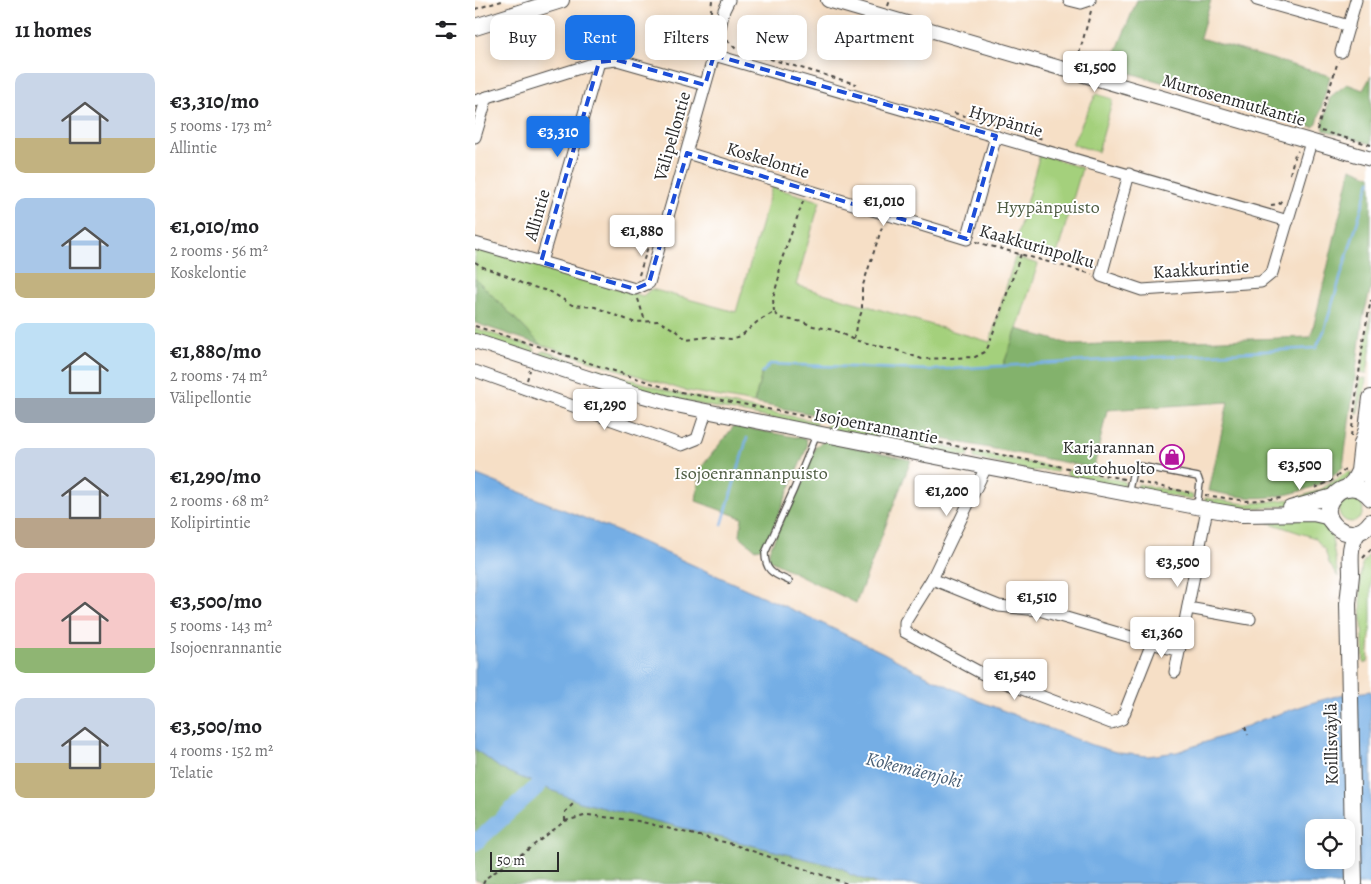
<!DOCTYPE html>
<html lang="en">
<head>
<meta charset="utf-8">
<style>
	body { margin:0; font-family:Alegreya,serif; background:#f6f6f6; color:#202124; height:100vh; display:flex; flex-direction:column; font-size:19px; white-space:nowrap }
	* { box-sizing:border-box; margin:0 }
	p { font-size:16px; color:#757577 }
	.icon { flex:none; width:28px; height:28px; fill:none; stroke:currentColor; stroke-width:2; stroke-linecap:round; stroke-linejoin:round }
	.map { position:relative; flex:1; overflow:hidden }
	.details { display:flex; flex-direction:column; background:#fff; width:475px }
	.details>* { flex:none }
	.hud { position:absolute; left:15px; top:15px; width:475px; height:45px; display:flex; gap:10px }
	.buttons { position:absolute; left:830px; top:819px; display:grid; gap:10px }
	.buttons a { display:grid; place-items:center; width:50px; height:50px; border-radius:10px; background:#fff; box-shadow:0 2px 12px #0003; font-size:25px }
	.scale { position:absolute; left:15px; bottom:12px; width:69px; box-sizing:border-box; padding-left:5px; border:2px solid #2b2b2b; border-top:0; font-size:14px; line-height:18px; white-space:nowrap; color:#2b2b2b; -webkit-text-stroke:4px #fff; paint-order:stroke }
	.price { position:absolute; translate:-50% -42px; padding:0 11px; border-radius:5px; background:#fff; color:#222; font-size:16px; line-height:32px; filter:drop-shadow(0 1px 2px #0008) }
	.price::after { content:''; position:absolute; left:50%; top:30px; width:15px; height:11px; margin-left:-8px; background:inherit; clip-path:polygon(0 0,100% 0,50% 100%) }
	.price.current { background:#1a73e8; color:#fff }
	ul { padding:0; list-style:none }
	li { display:flex; align-items:center; gap:15px; height:125px; padding:0 15px }
	li span { display:grid; place-items:center; flex:none; width:140px; height:100px; border-radius:10px; color:#555 }
	li>.icon { margin-inline-start:auto }
	span .icon { width:60px; height:60px; fill:#fffc; stroke-width:1 }
	li b { font-size:21px }
	h2 { display:flex; justify-content:space-between; align-items:center; height:60px; padding:0 15px; font-size:21px }
	.pill { padding:0 18px; border-radius:10px; background:#fff; box-shadow:0 2px 12px #0003; font-size:18px; line-height:45px }
	.pill.current { background:#1a73e8; color:#fff }
	main { display:flex; flex:1; min-height:0 }
	.map>svg:first-child { display:block }
</style>
</head>
<body>
<main>
<section class="details">
<h2>11 homes<svg class="icon" aria-label="filters" viewBox="0 0 24 24"><path d="M4 7h16M4 17h16"/><circle cx="9" cy="7" r="2"/><circle cx="15" cy="17" r="2"/></svg></h2>
<ul>
<li><span style="background:linear-gradient(#c9d6e8 65%,#c2b280 0)"><svg class="icon" aria-label="home" viewBox="0 0 24 24"><path d="M3 11l9-7 9 7M6 9v11h12V9"/></svg></span><div><b>€3,310/mo</b><p>5 rooms · 173 m²</p><p>Allintie</p></div></li>
<li><span style="background:linear-gradient(#a9c7e8 75%,#c2b280 0)"><svg class="icon" aria-label="home" viewBox="0 0 24 24"><path d="M3 11l9-7 9 7M6 9v11h12V9"/></svg></span><div><b>€1,010/mo</b><p>2 rooms · 56 m²</p><p>Koskelontie</p></div></li>
<li><span style="background:linear-gradient(#bfe0f5 75%,#9aa5b1 0)"><svg class="icon" aria-label="home" viewBox="0 0 24 24"><path d="M3 11l9-7 9 7M6 9v11h12V9"/></svg></span><div><b>€1,880/mo</b><p>2 rooms · 74 m²</p><p>Välipellontie</p></div></li>
<li><span style="background:linear-gradient(#c9d6e8 70%,#b9a48a 0)"><svg class="icon" aria-label="home" viewBox="0 0 24 24"><path d="M3 11l9-7 9 7M6 9v11h12V9"/></svg></span><div><b>€1,290/mo</b><p>2 rooms · 68 m²</p><p>Kolipirtintie</p></div></li>
<li><span style="background:linear-gradient(#f6c9c9 75%,#8fb573 0)"><svg class="icon" aria-label="home" viewBox="0 0 24 24"><path d="M3 11l9-7 9 7M6 9v11h12V9"/></svg></span><div><b>€3,500/mo</b><p>5 rooms · 143 m²</p><p>Isojoenrannantie</p></div></li>
<li><span style="background:linear-gradient(#c9d6e8 65%,#c2b280 0)"><svg class="icon" aria-label="home" viewBox="0 0 24 24"><path d="M3 11l9-7 9 7M6 9v11h12V9"/></svg></span><div><b>€3,500/mo</b><p>4 rooms · 152 m²</p><p>Telatie</p></div></li>
</ul>
</section>
<div class="map">
<svg width="896" height="884" viewBox="0 0 896 884">
	<rect width="100%" height="100%" fill="#fff"/>
	<filter id="ink" filterUnits="userSpaceOnUse"><feTurbulence type="fractalNoise" baseFrequency=".02" numOctaves="2"/><feDisplacementMap in="SourceGraphic" scale="10" xChannelSelector="R" yChannelSelector="G"/><feConvolveMatrix kernelMatrix="1 2 1 2 8 2 1 2 1" color-interpolation-filters="sRGB"/></filter>
	<filter id="wash" filterUnits="userSpaceOnUse"><feTurbulence type="fractalNoise" baseFrequency=".0096" numOctaves="4" result="noise"/><feDisplacementMap in="SourceGraphic" scale="20" xChannelSelector="R" yChannelSelector="G"/><feGaussianBlur stdDeviation="1.12" result="paint"/><feColorMatrix in="noise" values="0 0 0 0 0 0 0 0 0 0 0 0 0 0 0 0 0 1.4 0 .05"/><feComposite in="paint" operator="in"/></filter>
	<g filter="url(#wash)">
		<rect width="100%" height="100%" fill="#f6dfc6"/>
		<g fill="#a4d07c" stroke="#687e54">
			<polygon points="621,94 638,99 623,152 597,144"/>
			<polygon points="565,154 607,168 581,258 539,246"/>
			<polygon points="297,187 345,201 321,285 515,342 540,257 563,264 542,329 528,366 456,370 287,373 279,403 208,390 66,345 0,278 0,248 168,296 176,289 261,312"/>
			<polygon points="896,312 896,343 892,373 886,374"/>
			<polygon points="0,328 58,347 60,350 57,355 0,336"/>
			<polygon points="69,351 107,363 109,365 108,368 102,366 93,366 65,357 66,352"/>
			<polygon points="121,369 124,369 196,392 340,421 341,423 341,427 192,398 138,382 127,374 120,371"/>
			<polygon points="891,378 890,388 882,414 881,413 885,379"/>
			<polygon points="354,424 450,443 452,445 453,450 350,428 351,426"/>
			<polygon points="461,445 492,451 494,453 493,457 459,451 459,447"/>
			<polygon points="501,453 583,468 582,472 570,470 557,471 499,458 499,454"/>
			<polygon points="596,470 648,481 650,483 649,486 646,487 599,479 592,474 592,471"/>
			<path d="M873 472 878 473C855 501 806 509 771 508 758 508 745 505 732 503L730 501V498L771 504 818 499 845 490Z"/>
			<polygon points="663,484 717,495 718,496 717,500 662,489"/>
			<circle cx="876" cy="510" r="12"/>
			<polygon points="837,517 844,518 856,532 863,577 854,563 850,550 840,538 792,522"/>
			<polygon points="896,552 896,620 893,662 889,664 885,581 887,564"/>
		</g>
		<g fill="#83b26c" stroke="#576e4c">
			<polygon points="662,0 736,0 725,38 855,76 842,124 838,127 635,67"/>
			<polygon points="896,76 896,144 849,130 848,124 855,97 872,84 888,90"/>
			<path d="M876 168 896 176V287L888 318 868 467C860 474 852 480 842 485 822 494 791 500 769 497 757 496 745 493 734 491L753 402 632 410 619 468 279 403 287 373 295 364 456 370 528 366 542 329 598 345 836 337Z"/>
			<polygon points="0,278 66,345 0,323"/>
			<polygon points="259,426 331,439 332,447 290,547 280,549 265,536 267,518 221,501 225,469"/>
			<polygon points="350,441 436,460 381,603 294,560 294,551 341,446"/>
			<polygon points="0,749 21,765 367,868 376,875 404,884 12,884 0,880"/>
		</g>
		<path fill="#75aee5" stroke="#506c88" fill-rule="evenodd" d="M0 474 149 534 338 619 409 653 438 669 504 701 614 744 644 753 673 756 702 752 754 734 786 720 836 703 865 695 896 691V884H404L376 875 367 868 105 802 26 769 0 749ZM839 828H871V860H839Z"/>
		<g fill="none" stroke-linecap="round" stroke-linejoin="round">
			<g stroke="#75aee5" stroke-width="2.5">
				<polyline points="287,373 295,364 456,370 841,348 849,331 895,181"/>
				<polyline points="247,525 272,438"/>
			</g>
			<polyline stroke="#75aee5" stroke-width="16" points="0,843 64,785 72,765"/>
		</g>
	</g>
	<g filter="url(#ink)">
		<g fill="none" stroke-linecap="round" stroke-linejoin="round">
			<defs>
				<g id="service">
					<polyline points="653,494 658,471 665,466 723,477 725,483 722,506"/>
					<path d="M314 581C299 574 290 572 290 553L319 489 342 433"/>
				</g>
				<g id="minor">
					<polyline points="594,0 606,3 615,0"/>
					<polyline points="782,0 874,26"/>
					<polyline points="866,52 881,0"/>
					<polyline points="239,55 813,221"/>
					<polyline points="0,101 124,62 142,60 230,85"/>
					<polyline points="0,137 12,97"/>
					<polyline points="212,153 492,239 521,136"/>
					<polyline points="654,174 626,276 667,290 786,282 797,273 836,142"/>
					<polyline points="0,243 160,289 174,283 239,55 249,10 254,0"/>
					<polyline points="66,262 124,62"/>
					<polyline points="0,371 207,445 222,439 231,412"/>
					<polyline points="511,467 457,579 430,622 430,632 508,674 636,723 647,719 677,643"/>
					<polyline points="457,579 524,606 564,610 704,651"/>
					<polyline points="713,608 775,619"/>
					<polyline points="700,672 732,509"/>
				</g>
				<g id="tertiary">
					<polyline points="353,0 896,159"/>
					<polyline points="0,341 165,395 201,405 511,467 732,509 767,515 838,514 851,517 857,523"/>
					<polyline points="815,508 858,496"/>
				</g>
				<g id="secondary">
					<polyline points="0,27 86,0"/>
					<polyline points="896,448 896,489"/>
					<polyline points="872,488 879,481 884,471 887,444 892,429 896,398"/>
					<path d="M896 498C890 491 882 486 872 488 867 489 862 492 859 496 838 518 876 550 896 522"/>
					<path d="M879 884 873 604C874 594 875 585 876 575 876 559 873 546 883 532"/>
				</g>
			</defs>
			<use href="#service" stroke="#494642" stroke-width="8"/>
			<use href="#minor" stroke="#494642" stroke-width="13"/>
			<use href="#tertiary" stroke="#494642" stroke-width="16"/>
			<use href="#secondary" stroke="#494642" stroke-width="18"/>
			<g stroke="#494642" stroke-width="2" stroke-dasharray="4 4" stroke-linecap="butt">
				<polyline points="413,6 415,0"/>
				<polyline points="0,9 30,0"/>
				<polyline points="235,20 237,0"/>
				<polyline points="252,40 261,49 381,84"/>
				<polyline points="602,61 616,11"/>
				<polyline points="479,113 523,125"/>
				<polyline points="532,128 568,139"/>
				<polyline points="842,130 863,61"/>
				<polyline points="846,131 896,145"/>
				<polyline points="815,174 820,154 823,151"/>
				<polyline points="796,205 804,204 808,198"/>
				<polyline points="501,242 617,274"/>
				<polyline points="0,262 8,267 35,277 48,284 76,292 97,305 120,307 158,322 183,321 202,331 211,340 232,337 256,339 266,336 282,322 299,312 305,318 328,322 338,326 359,330 379,340 421,350 447,359 500,357 510,352 513,347 546,254"/>
				<polyline points="164,275 176,237"/>
				<polyline points="163,299 170,321"/>
				<polyline points="299,312 298,298 304,277 305,264 329,199"/>
				<polyline points="0,326 201,391 649,479"/>
				<polyline points="379,339 381,326 387,311 387,288 408,224"/>
				<polyline points="52,380 55,370"/>
				<polyline points="876,436 889,335 896,300"/>
				<polyline points="663,482 717,493"/>
				<polyline points="840,488 856,481 870,470"/>
				<polyline points="730,495 771,501 809,498"/>
				<polyline points="888,558 896,549"/>
				<polyline points="770,727 773,735"/>
				<polyline points="90,821 90,812 99,803"/>
				<polyline points="8,884 11,878 51,851 90,821 113,815 163,821 257,844 373,884"/>
			</g>
			<use href="#service" stroke="#fff" stroke-width="5.5"/>
			<use href="#minor" stroke="#fff" stroke-width="11"/>
			<use href="#tertiary" stroke="#fff" stroke-width="14"/>
			<use href="#secondary" stroke="#fff" stroke-width="16"/>
		</g>
	</g>
	<path fill="none" stroke="#1d4ed8" stroke-width="4" stroke-dasharray="10 6" stroke-linejoin="round" d="M239 55 521 136 492 239 212 153 174 283 160 289 66 262 124 62 142 60 230 85Z"/>
	<defs>
		<symbol id="shop-ring" viewBox="-11 -11 22 22"><circle r="9.5" fill="#fff" stroke="#b5179e" stroke-width="1.5"/><path d="M-5-2.5h2.3a2.7 3.5 0 0 1 5.4 0H5L5.5 6h-11ZM-1.5-2.5h3a1.5 2.3 0 0 0-3 0Z" fill="#b5179e"/></symbol>
	</defs>
	<g fill-rule="evenodd">
		<use href="#shop-ring" x="683" y="443" width="28" height="28"/>
	</g>
	<g text-anchor="middle" dominant-baseline="central" stroke-width="4" stroke-linejoin="round" paint-order="stroke">
		<g font-size="18" fill="#2b2b2b" stroke="#fff">
			<text transform="translate(759 100) rotate(16)">Murtosenmutkantie</text>
			<text transform="translate(531 121) rotate(16)">Hyypäntie</text>
			<text transform="translate(197 136) rotate(-74)">Välipellontie</text>
			<text transform="translate(293 160) rotate(17)">Koskelontie</text>
			<text transform="translate(62 215) rotate(-74)">Allintie</text>
			<text transform="translate(562 246) rotate(16)">Kaakkurinpolku</text>
			<text transform="translate(726 269) rotate(-4)">Kaakkurintie</text>
			<text transform="translate(401 426) rotate(11)">Isojoenrannantie</text>
			<text transform="translate(856 744) rotate(-91)">Koillisväylä</text>
		</g>
		<g font-size="18" fill="#4f5d43" stroke="#fff">
			<text x="573" y="207">Hyypänpuisto</text>
			<text x="276" y="473">Isojoenrannanpuisto</text>
		</g>
		<g font-size="18" fill="#2b2b2b" stroke="#fff" text-anchor="end">
			<text x="680" y="447">Karjarannan<tspan x="680" dy="21">autohuolto</tspan></text>
		</g>
		<g font-size="19" font-style="italic" fill="#495f75" stroke="#fff">
			<text transform="translate(439 770) rotate(14)">Kokemäenjoki</text>
		</g>
	</g>
</svg>
<div class="buttons">
<a><svg class="icon" aria-label="locate" viewBox="0 0 24 24"><circle cx="12" cy="12" r="6"/><path d="M12 2v4M12 18v4M2 12h4M18 12h4"/></svg></a>
</div>
<div class="scale">50 m</div>
<b class="price" style="left:620px;top:93px">€1,500</b>
<b class="price current" style="left:83px;top:158px">€3,310</b>
<b class="price" style="left:409px;top:227px">€1,010</b>
<b class="price" style="left:167px;top:257px">€1,880</b>
<b class="price" style="left:130px;top:431px">€1,290</b>
<b class="price" style="left:825px;top:491px">€3,500</b>
<b class="price" style="left:472px;top:517px">€1,200</b>
<b class="price" style="left:703px;top:588px">€3,500</b>
<b class="price" style="left:562px;top:623px">€1,510</b>
<b class="price" style="left:687px;top:659px">€1,360</b>
<b class="price" style="left:540px;top:701px">€1,540</b>
<div class="hud">
<a class="pill">Buy</a>
<a class="pill current">Rent</a>
<a class="pill">Filters</a>
<a class="pill">New</a>
<a class="pill">Apartment</a>
</div>
</div>
</main>
</body>
</html>
